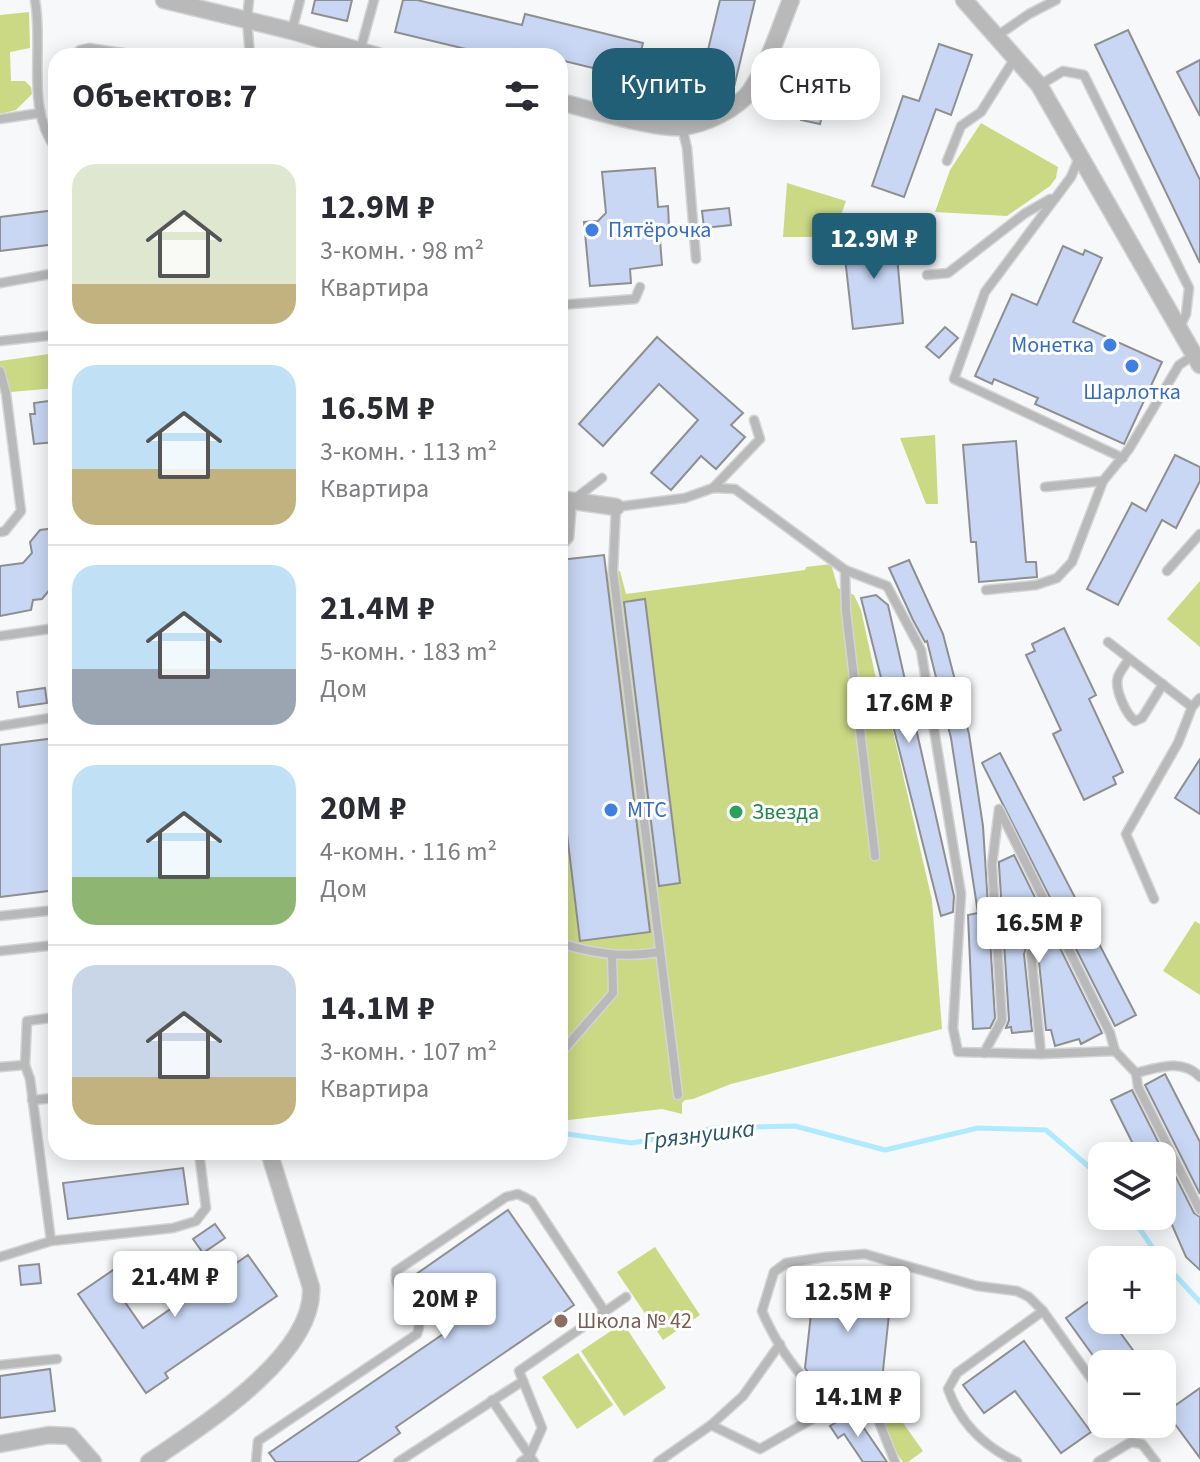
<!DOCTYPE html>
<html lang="ru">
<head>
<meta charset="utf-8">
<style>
	body { margin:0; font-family:"Source Sans 3",sans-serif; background:#f2f2f3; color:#2b2b33; height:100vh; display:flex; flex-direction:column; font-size:30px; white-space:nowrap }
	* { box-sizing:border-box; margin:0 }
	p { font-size:26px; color:#7c7c81 }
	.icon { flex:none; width:44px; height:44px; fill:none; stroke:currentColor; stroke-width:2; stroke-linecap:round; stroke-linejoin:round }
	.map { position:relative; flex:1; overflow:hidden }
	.drawer { position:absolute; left:48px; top:48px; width:520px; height:1112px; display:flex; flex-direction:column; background:#fff; border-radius:24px; box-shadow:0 4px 20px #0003 }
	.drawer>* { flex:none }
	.hud { position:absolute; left:592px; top:48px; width:488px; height:72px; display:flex; gap:16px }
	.buttons { position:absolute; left:1088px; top:1142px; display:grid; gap:16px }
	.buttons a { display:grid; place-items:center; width:88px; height:88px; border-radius:16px; background:#fff; box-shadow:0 4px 20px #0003; font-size:40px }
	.price { position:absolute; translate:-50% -68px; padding:0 18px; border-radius:8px; background:#fff; color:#222; font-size:26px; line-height:52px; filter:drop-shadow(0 2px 4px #0008) }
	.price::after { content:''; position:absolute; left:50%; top:48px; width:24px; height:18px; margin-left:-12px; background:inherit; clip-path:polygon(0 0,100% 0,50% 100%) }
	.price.on { background:#205f75; color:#fff }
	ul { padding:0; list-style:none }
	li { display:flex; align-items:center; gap:24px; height:200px; padding:0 24px }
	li+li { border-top:2px solid #e1e1e2 }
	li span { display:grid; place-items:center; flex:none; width:224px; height:160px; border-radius:24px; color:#555 }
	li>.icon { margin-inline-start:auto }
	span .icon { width:96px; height:96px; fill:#fffc; stroke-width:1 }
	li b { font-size:34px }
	h2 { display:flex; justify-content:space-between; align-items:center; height:96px; padding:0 24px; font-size:34px }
	.pill { padding:0 28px; border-radius:24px; background:#fff; box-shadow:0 4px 20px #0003; font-size:28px; line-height:72px }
	.pill.on { background:#205f75; color:#fff }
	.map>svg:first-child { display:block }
</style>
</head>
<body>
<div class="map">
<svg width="1200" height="1462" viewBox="0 0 1200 1462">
	<rect width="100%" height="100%" fill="#f7f8f9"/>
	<g fill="#cbd884">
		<polygon points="29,12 30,48 10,52 11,81 25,81 31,87 32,94 16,110 0,114 0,15"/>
		<polygon points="981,123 1058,167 1056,178 1050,186 1007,216 935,212 950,170"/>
		<polygon points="787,183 846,201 840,218 819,237 783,237"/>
		<polygon points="56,353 56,388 0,393 0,361"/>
		<polygon points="935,435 938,504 926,504 900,438"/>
		<polygon points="604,555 606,572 620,571 626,594 805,570 806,567 831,564 838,588 854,595 861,610 886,724 891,723 932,900 942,1029 731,1084 693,1099 685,1100 682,1103 682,1114 662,1109 560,1121 560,560"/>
		<polygon points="1200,581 1200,647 1167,619"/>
		<polygon points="1195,921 1200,924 1200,995 1163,971"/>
		<polygon points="655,1247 700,1315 663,1340 617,1272"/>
		<polygon points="623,1323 666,1388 624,1416 581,1351"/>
		<polygon points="578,1353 613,1405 577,1429 542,1377"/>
		<polygon points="886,1399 923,1451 908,1462 903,1462 867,1412"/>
	</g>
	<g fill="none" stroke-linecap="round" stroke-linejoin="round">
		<g stroke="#b0eafe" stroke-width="5">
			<polyline points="560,1133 632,1143 715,1128 795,1126 885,1150 978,1128 1046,1130 1102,1178"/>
			<polyline points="1131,1216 1161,1260"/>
			<polyline points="1162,1261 1200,1302"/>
		</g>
	</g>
	<g fill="#c9d7f4" stroke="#8e8f90" stroke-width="2">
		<polygon points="315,0 352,0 347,21 312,13"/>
		<polygon points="403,0 417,0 522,25 525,14 643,43 634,78 560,60 560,56 544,56 516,49 515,56 495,56 395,32"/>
		<polygon points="720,0 755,0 734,87 719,83 717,88 704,85 706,80 701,79"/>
		<polygon points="1128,30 1200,180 1200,263 1095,45"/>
		<polygon points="939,44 972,55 951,115 936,109 904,197 872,186 903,96 919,101"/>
		<polygon points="816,50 854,58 843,109 825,105 820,124 801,120"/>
		<polygon points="1200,60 1200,116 1177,72"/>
		<polygon points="655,168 658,207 668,206 669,226 659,227 662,265 630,269 631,283 590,286 584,222 598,221 606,213 602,172"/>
		<polygon points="729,208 731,225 704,228 702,211"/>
		<polygon points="56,210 56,244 0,251 0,217"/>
		<polygon points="895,233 903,323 853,329 843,240"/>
		<polygon points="1063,246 1083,255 1085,250 1102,258 1073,322 1162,362 1124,444 1035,404 1038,398 994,379 992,384 975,376 1012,294 1037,305"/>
		<polygon points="945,327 958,338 939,358 926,347"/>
		<polygon points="657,337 743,413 731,425 745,437 716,469 701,456 671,490 651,473 698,420 659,384 603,446 579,424"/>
		<polygon points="56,400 56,442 34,444 30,414 35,414 34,403"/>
		<polygon points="1016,441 1026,562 1036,562 1037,577 979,582 976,542 971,542 963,445"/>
		<polygon points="1175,455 1200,467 1200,481 1176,528 1162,520 1118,605 1087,589 1132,503 1146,511"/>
		<polygon points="56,528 56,582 42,599 33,600 31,610 0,616 0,566 23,563 32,553 30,542 40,530"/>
		<polygon points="604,555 650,932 580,941 560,776 560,560"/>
		<polygon points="909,560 943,634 969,734 983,826 995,1018 990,1028 973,1029 968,915 978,913 951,738 927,641 925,642 913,620 889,568"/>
		<polygon points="876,595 888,605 954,896 953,912 941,916 861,598"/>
		<polygon points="645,599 680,883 659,886 624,602"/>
		<polygon points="1064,628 1096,695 1089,699 1123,772 1113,777 1116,784 1084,800 1053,734 1061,730 1026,655 1035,651 1032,644"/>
		<polygon points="45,688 47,703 19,707 17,692"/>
		<polygon points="56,738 56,890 0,897 0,745"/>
		<polygon points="1000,753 1136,1015 1115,1026 982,763"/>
		<polygon points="1200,759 1200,814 1175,798"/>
		<polygon points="1014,855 1102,1033 1081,1044 1079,1039 1055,1046 1051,1030 1046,1030 1038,952 1033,946 1026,948 1024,954 1032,1031 1012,1033 1011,1027 1006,1028 1009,1020 999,865 999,862"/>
		<polygon points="1165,1074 1200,1142 1200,1194 1145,1085"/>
		<polygon points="1132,1090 1194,1213 1200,1217 1200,1270 1186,1257 1162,1202 1162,1156 1139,1156 1111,1100"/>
		<polygon points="183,1168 188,1204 68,1219 63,1183"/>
		<polygon points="508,1210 574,1305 396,1427 400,1433 357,1462 276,1462 269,1453 449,1330 412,1277"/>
		<polygon points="215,1224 225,1238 203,1253 193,1239"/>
		<polygon points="248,1255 277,1296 165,1373 168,1378 146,1393 78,1294 119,1266 133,1286 120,1295 143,1328"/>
		<polygon points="39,1264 41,1283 21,1285 19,1266"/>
		<polygon points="814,1287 891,1296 882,1380 808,1372 805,1368"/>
		<polygon points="1095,1297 1102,1307 1102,1320 1111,1320 1143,1364 1099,1364 1066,1318"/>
		<polygon points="1024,1341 1091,1432 1061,1453 1015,1391 984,1413 963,1385"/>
		<polygon points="50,1369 55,1411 0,1418 0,1376"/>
		<polygon points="1200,1388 1200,1458 1166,1412"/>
		<polygon points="853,1412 887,1462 863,1462 844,1434 838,1438 830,1426"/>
	</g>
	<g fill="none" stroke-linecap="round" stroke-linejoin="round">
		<defs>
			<g id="service">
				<path d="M35 0C44 48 25 108 56 149"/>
				<polyline points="249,0 247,20 250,56"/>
				<polyline points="292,30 300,0"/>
				<polyline points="997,36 1029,14 1056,0"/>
				<polyline points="360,51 374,0"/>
				<polyline points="74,56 80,50 89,48 142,56"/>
				<polyline points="1040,85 1063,71 1084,75 1189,288 1186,314 1180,327"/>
				<polyline points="0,119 40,113"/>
				<polyline points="682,127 687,148 696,259"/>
				<polyline points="1079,158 1071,177 985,292 954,379 1123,458"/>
				<polyline points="947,161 961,126 981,112 1015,58"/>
				<polyline points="927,275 948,273 1024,214 1050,199"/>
				<polyline points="0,283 56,273"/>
				<polyline points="560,305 635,299 640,287"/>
				<polyline points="0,341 56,335"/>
				<polyline points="0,371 6,393 21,511 5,531 0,532"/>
				<polyline points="1045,487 1103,481"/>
				<polyline points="713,488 760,439 754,420"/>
				<polyline points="560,547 569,538 572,501 602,478"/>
				<polyline points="845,570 846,611 875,856"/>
				<polyline points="1167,571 1200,534"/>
				<polyline points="986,590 1036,585 1057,578 1072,562 1103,481 1129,449 1179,365 1194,355"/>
				<polyline points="0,636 56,628"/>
				<polyline points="1108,642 1192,707"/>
				<path d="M1129 659C1126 664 1120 671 1118 677 1114 689 1126 714 1135 721L1142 718 1163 684"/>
				<polyline points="0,726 56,717"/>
				<polyline points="1154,899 1126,834 1178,743 1192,707 1200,698"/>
				<polyline points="0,916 56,910"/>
				<path d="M560 943C594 954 625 958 660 952"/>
				<polyline points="0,951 56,945"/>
				<polyline points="1031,953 1041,1054"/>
				<polyline points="984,1053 1002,1020 992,865 999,809 1110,1033 1115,1051"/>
				<polyline points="560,1054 613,993 612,955"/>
				<polyline points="0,1067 25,1065"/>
				<polyline points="1136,1073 1138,1087 1200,1210"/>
				<path d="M678 1095 613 571 616 507 685 498 713 488 735 489 845 570 887 586 921 650 961 894 953 1028 958 1052 1041 1054 1115 1051 1136 1073C1158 1068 1182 1058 1200 1077"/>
				<polyline points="32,1100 56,1098"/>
				<polyline points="51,1241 30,1079 25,1065 27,1021 56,1017"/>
				<polyline points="0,1257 51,1241 173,1228 196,1221 206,1208 199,1152"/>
				<polyline points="0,1365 57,1359"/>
				<path d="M808 1383C789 1362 773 1337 762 1311L774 1272 786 1263 825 1257 865 1254 977 1286 1017 1291 1029 1297 1043 1311 1102 1394"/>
				<polyline points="492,1400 534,1462"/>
				<polyline points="711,1425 760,1449 859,1392 872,1404 895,1462"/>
				<path d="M256 1462 258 1441 417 1334C428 1309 392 1296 396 1271L506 1197 518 1194 532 1201 605 1312"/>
				<polyline points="398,1462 523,1381"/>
				<polyline points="521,1462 529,1457 542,1428 519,1371 626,1297"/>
				<polyline points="658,1462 711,1425 743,1396 780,1344"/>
				<path d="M1017 1462C985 1447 960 1423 948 1389L957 1373 1043 1311"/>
				<polyline points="1098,1462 1131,1442 1142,1444 1156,1462"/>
			</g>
			<g id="minor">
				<polyline points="164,0 292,31 378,56"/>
				<polyline points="964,0 1039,85 1200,365"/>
				<path d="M560 102C589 109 654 129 681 127 704 125 738 109 751 90 769 63 779 30 791 0"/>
				<polyline points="560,499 616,507"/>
				<polyline points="0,1444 49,1435 70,1436 93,1462"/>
				<path d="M149 1462C199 1428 316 1355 311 1287L269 1152"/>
			</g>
		</defs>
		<use href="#service" stroke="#d3d4d5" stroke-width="11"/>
		<use href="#minor" stroke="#d3d4d5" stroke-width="19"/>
		<use href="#service" stroke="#bab9b9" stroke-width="8"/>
		<use href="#minor" stroke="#bab9b9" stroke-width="16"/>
	</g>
	<g fill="#3f7fe0" stroke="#fff" stroke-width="3">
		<circle cx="592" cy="230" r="8"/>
		<circle cx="1110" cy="345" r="8"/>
		<circle cx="1132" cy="366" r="8"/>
		<circle cx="611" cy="810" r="8"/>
	</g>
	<circle fill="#2e9e5b" stroke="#fff" stroke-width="3" cx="736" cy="812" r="8"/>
	<circle fill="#8d6e63" stroke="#fff" stroke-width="3" cx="561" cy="1321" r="8"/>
	<g text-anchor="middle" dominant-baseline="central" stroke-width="6" stroke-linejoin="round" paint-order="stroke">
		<g font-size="22" fill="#366cbe" stroke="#fff" text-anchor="start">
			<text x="608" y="230">Пятёрочка</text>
			<text x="1094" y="345" text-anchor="end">Монетка</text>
			<text x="1132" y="392" text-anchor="middle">Шарлотка</text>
			<text x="627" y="810">МТС</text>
		</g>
		<g font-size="22" fill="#27864d" stroke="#fff" text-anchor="start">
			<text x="752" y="812">Звезда</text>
		</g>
		<g font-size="22" fill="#785e54" stroke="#fff" text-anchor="start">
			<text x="577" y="1321">Школа № 42</text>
		</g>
		<g font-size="24" font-style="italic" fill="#285664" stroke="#fff">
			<text transform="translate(699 1135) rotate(-7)">Грязнушка</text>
		</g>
	</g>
</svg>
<div class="buttons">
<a><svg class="icon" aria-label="layers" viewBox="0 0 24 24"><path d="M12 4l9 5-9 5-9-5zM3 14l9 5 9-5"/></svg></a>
<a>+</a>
<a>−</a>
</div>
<b class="price on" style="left:874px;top:281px">12.9M ₽</b>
<b class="price" style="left:909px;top:745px">17.6M ₽</b>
<b class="price" style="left:1039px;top:965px">16.5M ₽</b>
<b class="price" style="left:175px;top:1319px">21.4M ₽</b>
<b class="price" style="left:848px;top:1334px">12.5M ₽</b>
<b class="price" style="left:445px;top:1341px">20M ₽</b>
<b class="price" style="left:858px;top:1439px">14.1M ₽</b>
<div class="hud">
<a class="pill on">Купить</a>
<a class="pill">Снять</a>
</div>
<section class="drawer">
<h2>Объектов: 7<svg class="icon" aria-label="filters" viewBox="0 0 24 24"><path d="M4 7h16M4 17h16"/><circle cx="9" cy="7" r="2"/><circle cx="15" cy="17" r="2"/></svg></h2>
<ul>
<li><span style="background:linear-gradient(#dfe7d0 75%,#c2b280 0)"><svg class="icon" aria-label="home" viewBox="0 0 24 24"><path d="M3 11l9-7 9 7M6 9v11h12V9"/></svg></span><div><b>12.9M ₽</b><p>3-комн. · 98 m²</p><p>Квартира</p></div></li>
<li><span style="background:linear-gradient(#bfe0f5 65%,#c2b280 0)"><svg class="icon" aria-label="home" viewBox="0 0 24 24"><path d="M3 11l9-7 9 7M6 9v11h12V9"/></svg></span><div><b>16.5M ₽</b><p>3-комн. · 113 m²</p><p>Квартира</p></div></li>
<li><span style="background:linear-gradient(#bfe0f5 65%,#9aa5b1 0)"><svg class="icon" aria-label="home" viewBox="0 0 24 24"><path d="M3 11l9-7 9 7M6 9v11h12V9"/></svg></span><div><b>21.4M ₽</b><p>5-комн. · 183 m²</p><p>Дом</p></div></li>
<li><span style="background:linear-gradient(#bfe0f5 70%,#8fb573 0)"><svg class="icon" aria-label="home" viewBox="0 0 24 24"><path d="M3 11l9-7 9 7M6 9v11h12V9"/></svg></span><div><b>20M ₽</b><p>4-комн. · 116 m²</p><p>Дом</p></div></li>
<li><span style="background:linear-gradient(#c9d6e8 70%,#c2b280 0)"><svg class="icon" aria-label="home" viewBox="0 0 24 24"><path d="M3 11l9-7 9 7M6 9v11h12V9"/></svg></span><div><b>14.1M ₽</b><p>3-комн. · 107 m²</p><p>Квартира</p></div></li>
</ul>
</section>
</div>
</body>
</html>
